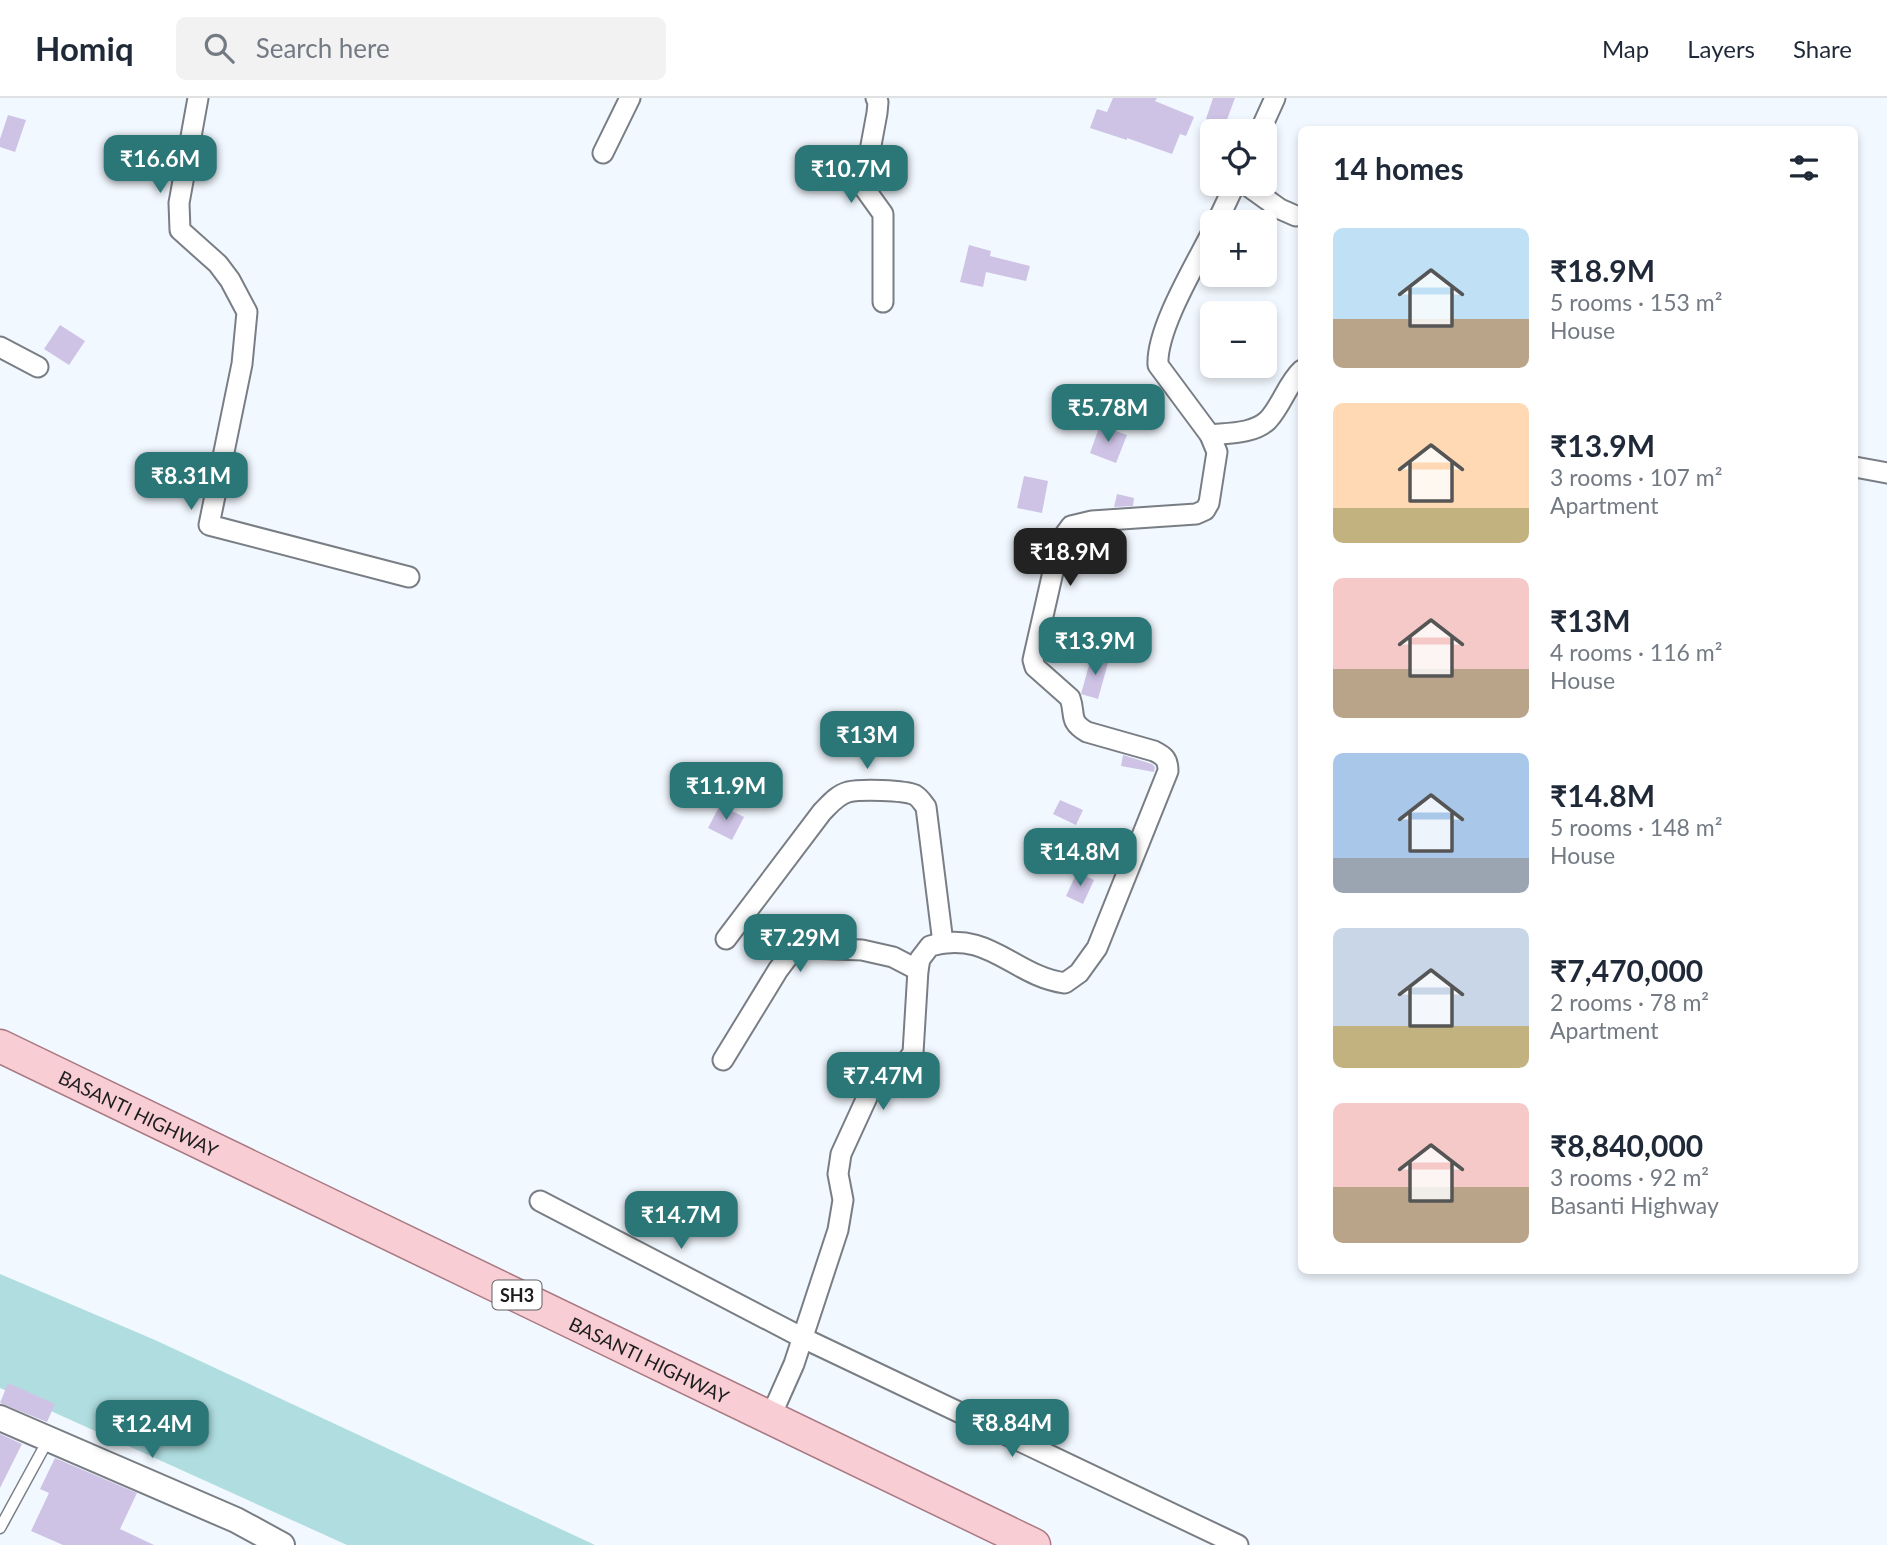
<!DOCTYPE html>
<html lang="en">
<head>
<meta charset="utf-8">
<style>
	body { margin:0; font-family:Lato,sans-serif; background:#f2f2f3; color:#1f2937; height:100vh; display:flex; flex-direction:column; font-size:26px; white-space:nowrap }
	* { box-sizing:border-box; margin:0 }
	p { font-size:23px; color:#747a83 }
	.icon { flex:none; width:38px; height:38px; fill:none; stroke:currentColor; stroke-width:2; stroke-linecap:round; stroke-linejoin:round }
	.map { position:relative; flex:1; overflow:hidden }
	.drawer { position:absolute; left:1298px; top:28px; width:560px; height:1148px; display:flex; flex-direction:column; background:#fff; border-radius:10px; box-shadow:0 4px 10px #0003 }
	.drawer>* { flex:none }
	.controls { position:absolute; left:1200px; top:21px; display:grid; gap:14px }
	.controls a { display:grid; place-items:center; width:77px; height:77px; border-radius:10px; background:#fff; box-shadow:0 4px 10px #0003; font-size:35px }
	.price { position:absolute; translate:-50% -60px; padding:0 16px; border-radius:14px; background:#2b7677; color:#fff; font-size:23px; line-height:46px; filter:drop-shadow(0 2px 4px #0008) }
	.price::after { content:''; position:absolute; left:50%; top:42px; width:21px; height:16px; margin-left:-10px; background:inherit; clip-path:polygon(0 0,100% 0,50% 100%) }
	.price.current { background:#222; color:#fff }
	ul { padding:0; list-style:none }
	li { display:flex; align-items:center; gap:21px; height:175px; padding:0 35px }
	li span { display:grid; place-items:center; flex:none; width:196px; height:140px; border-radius:10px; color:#555 }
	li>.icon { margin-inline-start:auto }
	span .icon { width:84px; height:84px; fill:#fffc; stroke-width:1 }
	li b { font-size:30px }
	h2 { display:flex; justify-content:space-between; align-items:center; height:84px; padding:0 35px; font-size:30px }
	header { display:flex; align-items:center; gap:42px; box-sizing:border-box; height:98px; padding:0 35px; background:#fff; border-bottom:2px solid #e0e1e3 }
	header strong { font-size:33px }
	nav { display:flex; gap:38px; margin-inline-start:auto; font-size:24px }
	.search { width:490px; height:63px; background:#f2f2f3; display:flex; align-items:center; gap:18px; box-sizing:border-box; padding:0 24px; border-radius:10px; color:#747a83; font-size:26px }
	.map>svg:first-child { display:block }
</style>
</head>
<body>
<header>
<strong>Homiq</strong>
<div class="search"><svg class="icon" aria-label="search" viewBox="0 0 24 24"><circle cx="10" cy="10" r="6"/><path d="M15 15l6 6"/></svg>Search here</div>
<nav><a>Map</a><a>Layers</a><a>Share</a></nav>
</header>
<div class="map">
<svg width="1887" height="1447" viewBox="0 0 1887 1447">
	<rect width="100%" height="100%" fill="#f2f8ff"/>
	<polygon fill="#b0dee0" points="0,1176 155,1242 595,1447 347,1447 0,1290"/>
	<g fill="#cec3e5">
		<polygon points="1113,0 1157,0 1155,3 1194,19 1186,38 1180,36 1172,56 1127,40 1127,42 1090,30 1097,11 1107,14"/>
		<polygon points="1213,0 1235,0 1225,27 1206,21"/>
		<polygon points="8,17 26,22 15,54 0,49 0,41"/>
		<polygon points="969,147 991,153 990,158 1030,168 1026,183 986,174 983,189 960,184"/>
		<polygon points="60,227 85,243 69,267 44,251"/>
		<polygon points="1100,327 1127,337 1116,365 1090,355"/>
		<polygon points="1024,378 1048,383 1042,415 1017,410"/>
		<polygon points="1117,396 1134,400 1133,408 1114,409"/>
		<polygon points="1092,556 1109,561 1098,601 1081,596"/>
		<polygon points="1123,657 1152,666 1155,669 1154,674 1121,668"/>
		<polygon points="1060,702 1083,712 1076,727 1053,716"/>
		<polygon points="720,707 744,719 732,742 708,730"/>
		<polygon points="1077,774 1094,782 1083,806 1066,798"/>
		<polygon points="8,1285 55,1306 47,1324 0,1305"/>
		<polygon points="0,1336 22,1346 0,1390"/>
		<polygon points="55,1360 137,1395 120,1431 154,1447 63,1447 31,1433 49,1395 40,1391"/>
	</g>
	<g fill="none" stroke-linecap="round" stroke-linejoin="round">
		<defs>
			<polyline id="service" points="0,1430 48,1342"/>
			<g id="minor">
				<polyline points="198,0 179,105 180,132 218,166 230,182 247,214 242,266 209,427 409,479"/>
				<polyline points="876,0 878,4 877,15 864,85 865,91 883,116 883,204"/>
				<polyline points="1260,33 1275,0"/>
				<polyline points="603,55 630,0"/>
				<polyline points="1245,86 1280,111 1296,118"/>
				<polyline points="1217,124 1235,86"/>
				<polyline points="0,249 38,269"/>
				<path d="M1210 337C1228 335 1254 336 1268 322 1282 307 1287 286 1302 272"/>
				<polyline points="1855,369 1887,375"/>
				<path d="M726 841 822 714C830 706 837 697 848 694 861 691 904 692 915 697 920 700 922 704 926 709L943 845"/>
				<polyline points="723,962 778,872 790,856 806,850 862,852 893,859 918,872"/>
				<polyline points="540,1103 803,1240 1238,1447"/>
				<path d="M770 1320 794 1266 838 1132 843 1102 838 1076 841 1056 869 995 876 985 901 971 913 955 918 872 920 861 930 848C989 831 1013 878 1065 885L1079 875 1097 850 1168 673C1168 661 1164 658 1154 653L1087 634C1068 623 1076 617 1070 600L1035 569 1033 562 1060 443 1071 428 1092 423 1196 416 1205 412 1209 405 1217 354 1210 337 1158 267C1156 231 1196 166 1213 132"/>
			</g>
			<polyline id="tertiary" points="0,1320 236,1422 282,1447"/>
			<g id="primary">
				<path id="s1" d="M0 948 1034 1447"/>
			</g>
		</defs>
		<use href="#service" stroke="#797e84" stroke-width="13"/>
		<use href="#minor" stroke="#797e84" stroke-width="23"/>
		<use href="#tertiary" stroke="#797e84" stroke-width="28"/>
		<use href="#primary" stroke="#a97982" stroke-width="35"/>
		<use href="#service" stroke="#fff" stroke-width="10"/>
		<use href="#minor" stroke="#fff" stroke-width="19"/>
		<use href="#tertiary" stroke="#fff" stroke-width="24"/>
		<use href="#primary" stroke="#f9cdd4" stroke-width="32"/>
	</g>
	<g text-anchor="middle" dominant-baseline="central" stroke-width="7" stroke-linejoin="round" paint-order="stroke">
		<rect fill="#fff" stroke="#5f6162" stroke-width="2" x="492.5" y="1182.5" width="49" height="29" rx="5"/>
		<g font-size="18" font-weight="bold" fill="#1b1d1f">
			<text x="517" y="1197">SH3</text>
		</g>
		<g font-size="19" fill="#1b1d1f" stroke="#fff">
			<text stroke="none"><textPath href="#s1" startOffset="154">BASANTI HIGHWAY</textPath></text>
			<text stroke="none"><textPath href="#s1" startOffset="721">BASANTI HIGHWAY</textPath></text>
		</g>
	</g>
</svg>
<div class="controls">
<a><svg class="icon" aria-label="locate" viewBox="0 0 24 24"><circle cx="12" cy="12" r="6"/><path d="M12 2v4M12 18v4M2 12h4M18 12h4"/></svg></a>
<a>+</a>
<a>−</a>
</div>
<b class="price" style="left:160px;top:97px">₹16.6M</b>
<b class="price" style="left:851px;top:107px">₹10.7M</b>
<b class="price" style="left:1108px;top:346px">₹5.78M</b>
<b class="price" style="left:191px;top:414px">₹8.31M</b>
<b class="price current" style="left:1070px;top:490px">₹18.9M</b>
<b class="price" style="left:1095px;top:579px">₹13.9M</b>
<b class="price" style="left:867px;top:673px">₹13M</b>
<b class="price" style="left:726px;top:724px">₹11.9M</b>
<b class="price" style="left:1080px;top:790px">₹14.8M</b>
<b class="price" style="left:800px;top:876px">₹7.29M</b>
<b class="price" style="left:883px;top:1014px">₹7.47M</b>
<b class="price" style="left:681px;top:1153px">₹14.7M</b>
<b class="price" style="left:1012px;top:1361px">₹8.84M</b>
<b class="price" style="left:152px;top:1362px">₹12.4M</b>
<section class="drawer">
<h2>14 homes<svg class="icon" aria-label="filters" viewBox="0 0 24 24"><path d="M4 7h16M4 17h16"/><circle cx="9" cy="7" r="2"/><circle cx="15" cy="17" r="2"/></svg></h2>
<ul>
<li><span style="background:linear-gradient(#bfe0f5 65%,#b9a48a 0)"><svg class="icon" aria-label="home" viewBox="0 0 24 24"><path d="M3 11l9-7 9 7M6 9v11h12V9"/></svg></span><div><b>₹18.9M</b><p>5 rooms · 153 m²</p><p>House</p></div></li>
<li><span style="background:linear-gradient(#ffd9b3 75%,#c2b280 0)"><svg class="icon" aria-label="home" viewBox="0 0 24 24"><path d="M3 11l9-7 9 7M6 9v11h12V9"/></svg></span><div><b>₹13.9M</b><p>3 rooms · 107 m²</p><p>Apartment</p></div></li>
<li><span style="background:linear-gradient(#f6c9c9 65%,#b9a48a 0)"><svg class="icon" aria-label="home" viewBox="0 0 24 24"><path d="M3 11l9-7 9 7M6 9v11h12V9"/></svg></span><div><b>₹13M</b><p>4 rooms · 116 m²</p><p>House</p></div></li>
<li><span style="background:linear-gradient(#a9c7e8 75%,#9aa5b1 0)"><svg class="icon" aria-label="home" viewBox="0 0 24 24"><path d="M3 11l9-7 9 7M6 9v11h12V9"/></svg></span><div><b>₹14.8M</b><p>5 rooms · 148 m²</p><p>House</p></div></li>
<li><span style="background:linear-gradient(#c9d6e8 70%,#c2b280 0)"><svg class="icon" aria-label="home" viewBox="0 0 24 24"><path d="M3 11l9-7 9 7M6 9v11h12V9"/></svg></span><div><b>₹7,470,000</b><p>2 rooms · 78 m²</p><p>Apartment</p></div></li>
<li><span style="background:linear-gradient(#f6c9c9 60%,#b9a48a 0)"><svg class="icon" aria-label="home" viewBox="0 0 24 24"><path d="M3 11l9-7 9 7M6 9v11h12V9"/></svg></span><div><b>₹8,840,000</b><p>3 rooms · 92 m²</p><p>Basanti Highway</p></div></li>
</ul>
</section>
</div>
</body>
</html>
